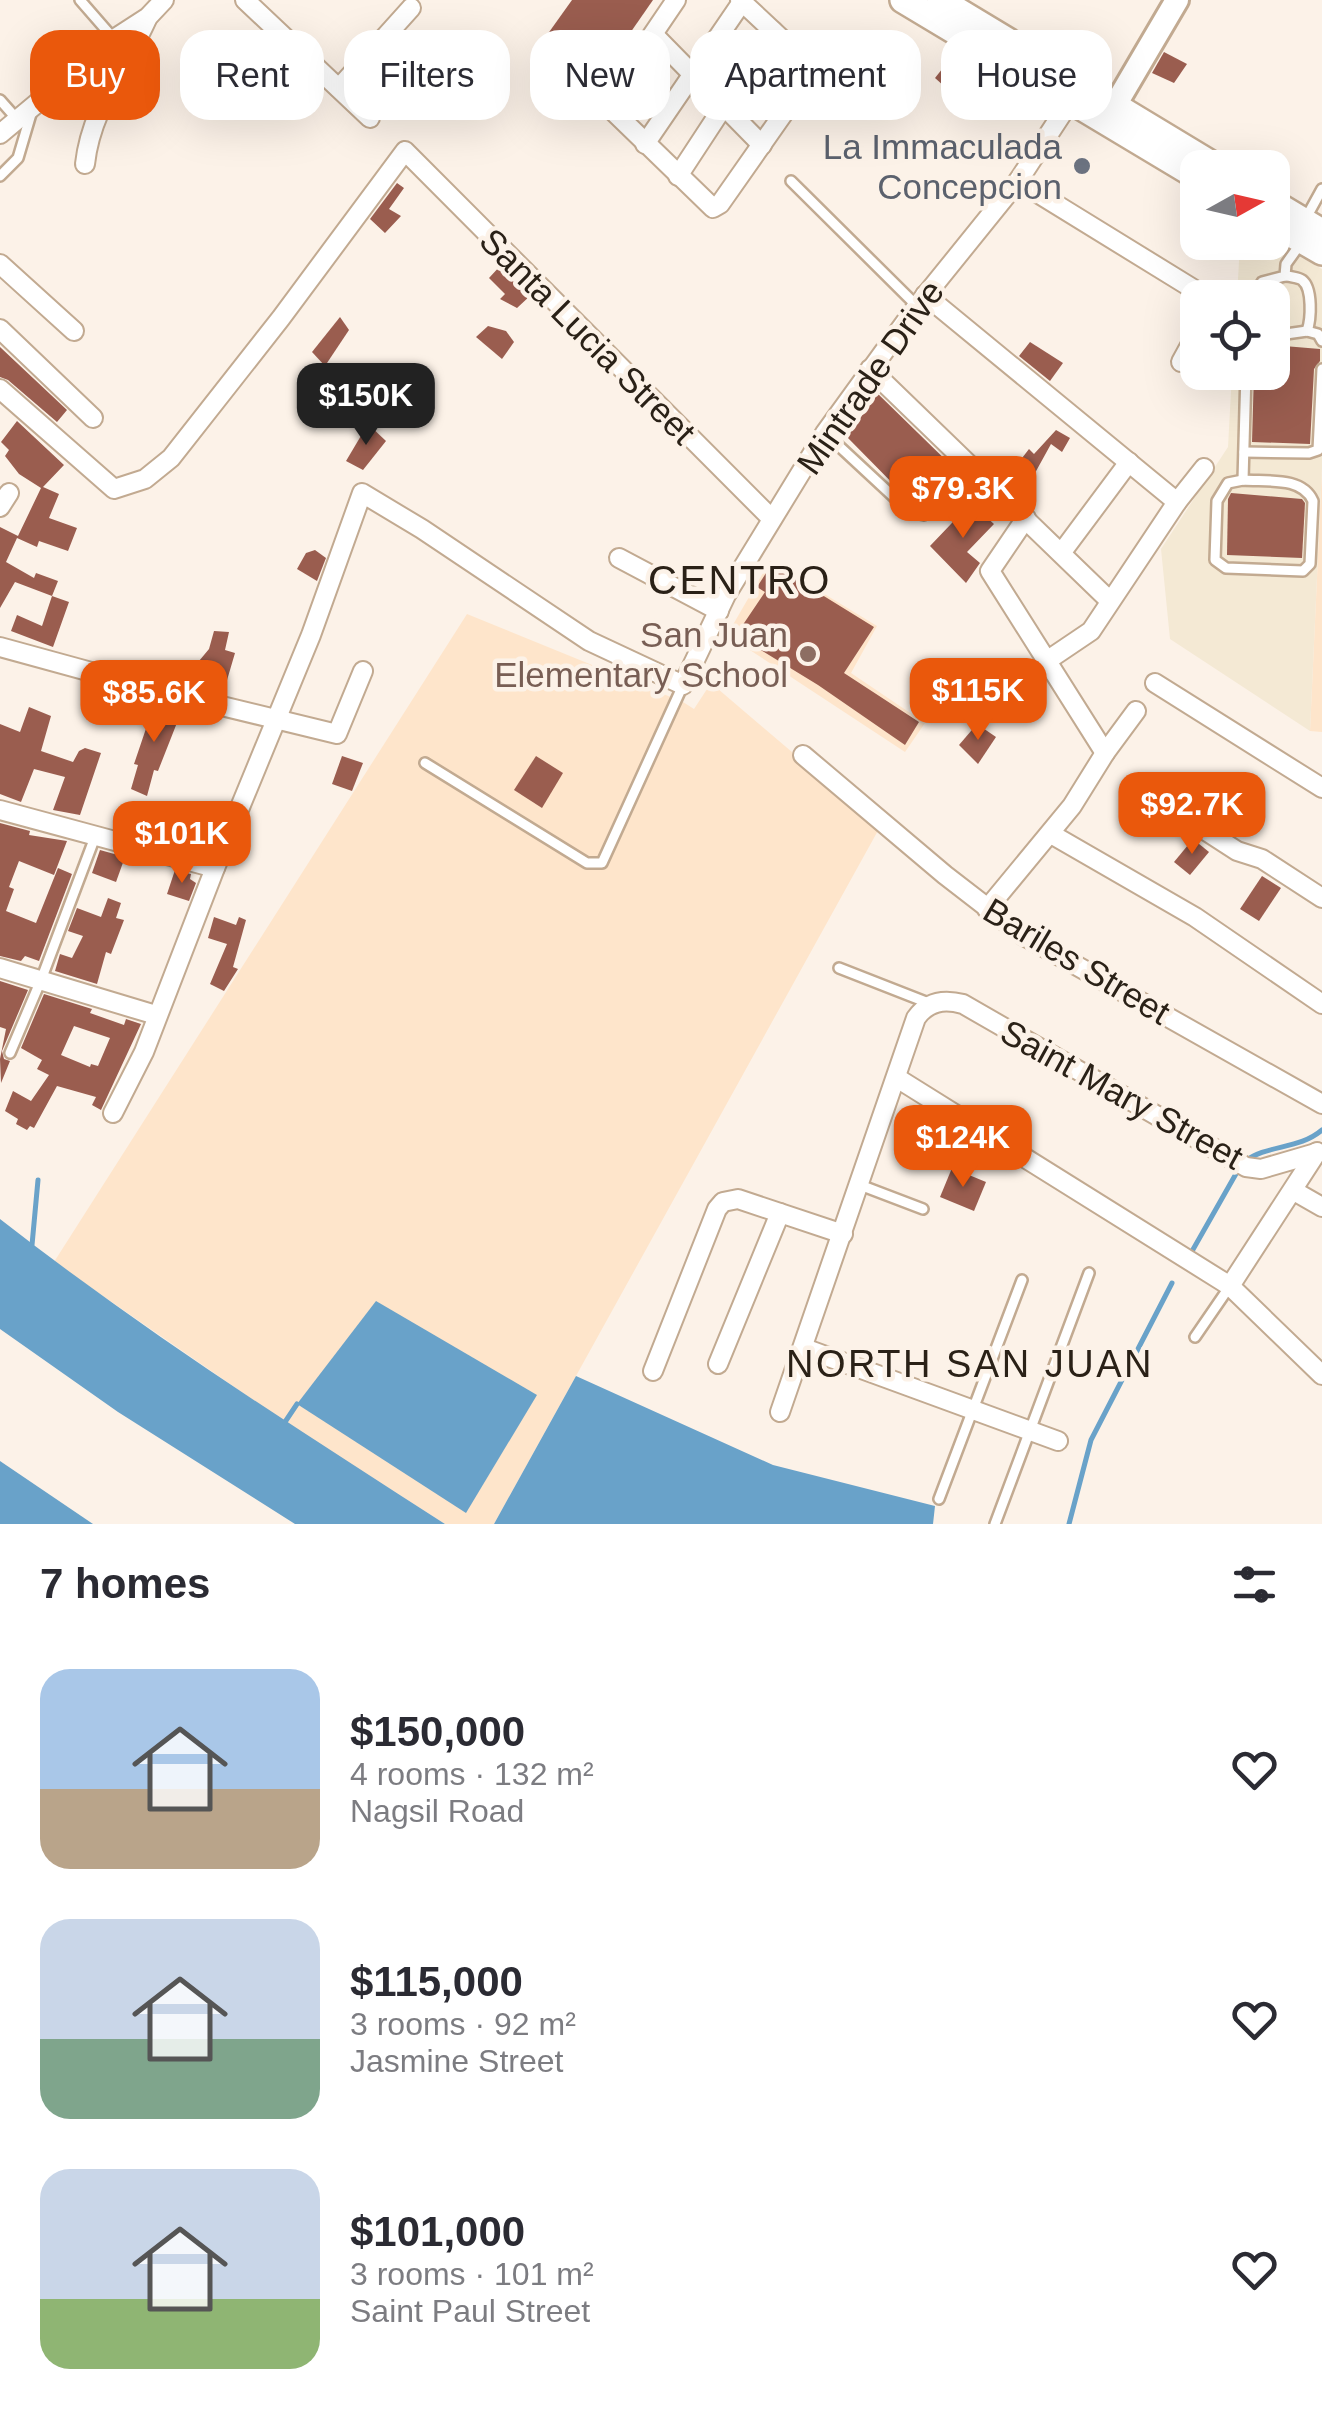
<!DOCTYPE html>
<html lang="en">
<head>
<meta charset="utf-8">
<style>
	body { margin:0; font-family:Helvetica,sans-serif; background:#f7f7f7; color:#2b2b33; height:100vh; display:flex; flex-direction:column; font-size:38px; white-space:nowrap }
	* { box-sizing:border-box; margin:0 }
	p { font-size:32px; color:#7c7c81 }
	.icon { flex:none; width:55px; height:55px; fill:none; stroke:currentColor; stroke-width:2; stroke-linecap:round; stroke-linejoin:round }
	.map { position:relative; height:1524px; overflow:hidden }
	.details { display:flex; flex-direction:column; background:#fff; flex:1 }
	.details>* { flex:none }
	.hud { position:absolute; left:30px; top:30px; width:1262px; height:90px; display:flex; gap:20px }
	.needle { width:65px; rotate:82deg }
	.controls { position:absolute; left:1180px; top:150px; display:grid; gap:20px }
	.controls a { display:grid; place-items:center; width:110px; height:110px; border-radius:20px; background:#fff; box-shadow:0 10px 40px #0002; font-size:50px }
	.price { position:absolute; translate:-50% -85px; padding:0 22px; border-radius:20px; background:#ea580c; color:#fff; font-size:32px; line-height:65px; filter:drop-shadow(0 2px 5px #0008) }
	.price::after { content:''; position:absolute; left:50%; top:60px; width:30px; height:22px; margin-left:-15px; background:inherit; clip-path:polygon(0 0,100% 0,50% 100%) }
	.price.active { background:#222; color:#fff }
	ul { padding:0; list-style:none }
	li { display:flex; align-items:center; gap:30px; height:250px; padding:0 40px }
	li span { display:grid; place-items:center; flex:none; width:280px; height:200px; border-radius:30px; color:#555 }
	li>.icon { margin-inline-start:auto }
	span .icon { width:120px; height:120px; fill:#fffc; stroke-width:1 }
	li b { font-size:42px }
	h2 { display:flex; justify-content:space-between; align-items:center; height:120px; padding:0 40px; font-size:42px }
	.chip { padding:0 35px; border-radius:30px; background:#fff; box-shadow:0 10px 40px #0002; font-size:35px; line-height:90px }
	.chip.active { background:#ea580c; color:#fff }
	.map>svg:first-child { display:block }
</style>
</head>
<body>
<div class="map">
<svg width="1322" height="1524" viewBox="0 0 1322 1524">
	<rect width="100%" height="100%" fill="#fcf2e8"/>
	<g fill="#fee5cb">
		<polygon points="1322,467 1322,732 1310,731"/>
		<polygon points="770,561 877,626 851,673 925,723 905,752 727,635"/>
		<polygon points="467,614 683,702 694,709 711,683 880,827 494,1524 445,1524 285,1422 54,1262"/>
	</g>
	<polygon fill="#f4e9d4" points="1273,242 1322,269 1322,467 1310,731 1170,639 1161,549 1228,447 1232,373 1272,372 1272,298 1237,297 1240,243"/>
	<g fill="#69a2c9">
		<path d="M0 1219C142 1330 294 1427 445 1524H295L118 1412 0 1329Z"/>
		<polygon points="376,1301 537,1395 466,1513 297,1404"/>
		<polygon points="576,1376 773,1465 935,1506 933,1524 494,1524"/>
		<polygon points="0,1461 93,1524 0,1524"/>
	</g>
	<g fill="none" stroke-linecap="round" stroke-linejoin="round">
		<g stroke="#69a2c9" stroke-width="5">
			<path d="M1244 1162C1267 1144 1299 1150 1322 1130"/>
			<polyline points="32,1245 38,1180"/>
			<polyline points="1191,1253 1237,1172"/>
			<polyline points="285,1422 297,1404"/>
			<polyline points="1069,1524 1091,1440 1172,1283"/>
		</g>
	</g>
	<g fill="#9a5d4f" fill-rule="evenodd">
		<polygon points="572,0 653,0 594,85 537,49"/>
		<polygon points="1164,52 1187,64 1174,83 1152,73"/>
		<polygon points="954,54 993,76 975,105 954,95 935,78"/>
		<polygon points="370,73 390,94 376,106 356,88"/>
		<polygon points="899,81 917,96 908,114 887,98"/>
		<polygon points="397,183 404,188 389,209 401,216 385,233 370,219"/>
		<polygon points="501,265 531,295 517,308 500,299 505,294 489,278"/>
		<polygon points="340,317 349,330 325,366 312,352"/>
		<polygon points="488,326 506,331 514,342 502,359 476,337"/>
		<polygon points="1030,342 1063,363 1050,381 1019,356"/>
		<polygon points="1272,345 1320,349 1320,361 1314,369 1310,444 1252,442 1254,372 1272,372"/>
		<polygon points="0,347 67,410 57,422 8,380 0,377"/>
		<polygon points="875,391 959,473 952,480 943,472 913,504 847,437 873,400 870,397"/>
		<polygon points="17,421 64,465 43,487 59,494 49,518 77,528 68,551 39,541 37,547 17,538 6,562 34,578 36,573 58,581 52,596 15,582 0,608 0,527 18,536 41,488 19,474 5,456 9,450 1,442"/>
		<polygon points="368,424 386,441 363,470 346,461"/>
		<polygon points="1056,430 1070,438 1062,452 1051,444 1035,473 1019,462 1029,449 1034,454"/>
		<polygon points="1231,493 1302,499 1305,503 1302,558 1227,555 1228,499"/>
		<polygon points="971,503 994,524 967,552 980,563 966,583 930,546"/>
		<polygon points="315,550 326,558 317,581 297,569 306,553"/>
		<polygon points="772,564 874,627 844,673 919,722 905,745 818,685 736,635 765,592 757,587"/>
		<polygon points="52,596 69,602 53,647 11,631 17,615 42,626"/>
		<polygon points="214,631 229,632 225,650 235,653 225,687 195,677 194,667 209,649"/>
		<polygon points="155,702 182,710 158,771 154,770 147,796 131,789 138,765 134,764"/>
		<polygon points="29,707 51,716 41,751 73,762 79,751 85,748 101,753 80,815 53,810 65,777 34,769 21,802 0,794 0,724 20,732"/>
		<polygon points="977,724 996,737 978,764 959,745"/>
		<polygon points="342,756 363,763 352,791 332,784"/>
		<polygon points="536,756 563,773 542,808 514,790"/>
		<polygon points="0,823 30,831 29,835 67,841 54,875 19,861 9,887 14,889 6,911 36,923 58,868 72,874 39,961 25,956 21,961 0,956"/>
		<polygon points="1193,839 1209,852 1190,875 1174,862"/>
		<polygon points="100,850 125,857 116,882 92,873"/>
		<polygon points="175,870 191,874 190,879 196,883 189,901 167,894"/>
		<polygon points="1262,876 1281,888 1259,921 1240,909"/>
		<polygon points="108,898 121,903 116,918 124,920 111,954 106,952 97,984 55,971 60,954 72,958 83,936 68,931 77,908 101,917"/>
		<polygon points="214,917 236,925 239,917 246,920 233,967 238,969 224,991 210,984 227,944 208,938"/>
		<polygon points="0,981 28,990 2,1051 4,1059 10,1061 1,1083 0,1059 6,1029 0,1027"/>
		<path d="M44 994 92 1009 90 1013 124 1025 126 1019 141 1024 101 1110 92 1105 96 1097 57 1086 34 1128 30 1126 27 1130 16 1124 18 1119 5 1111 13 1091 31 1101 49 1075 37 1069 42 1060 21 1048ZM74 1026 110 1038 98 1066 91 1064 90 1067 61 1055Z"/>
		<polygon points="952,1168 986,1182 974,1211 940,1197"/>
	</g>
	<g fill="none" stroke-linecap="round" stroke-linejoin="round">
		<defs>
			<g id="lane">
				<polyline points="80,0 114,39"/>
				<polyline points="0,100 16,118"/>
				<polyline points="0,176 18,158 31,114"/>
				<polyline points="791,181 917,306"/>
				<polyline points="1306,218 1322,189"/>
				<path d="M1285 276C1289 276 1299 278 1302 280 1313 288 1311 320 1307 331"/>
				<polyline points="1256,298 1262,282 1285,276 1286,264 1301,243"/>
				<polyline points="1272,336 1307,331 1318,334 1322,341"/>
				<polyline points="826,434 910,512 924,515 936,501"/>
				<polyline points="1244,452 1309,453 1318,450 1322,369"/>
				<path d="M1243 480C1266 482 1302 476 1313 501L1310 564 1303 571 1226 568 1215 560 1217 501 1228 483Z"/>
				<polyline points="1243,480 1246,372"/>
				<polyline points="425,763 587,863 602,863 683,685"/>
				<polyline points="839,968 931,1004"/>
				<polyline points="10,1053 41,980 95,837"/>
				<polyline points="860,1185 923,1209"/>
				<polyline points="1195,1337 1230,1286"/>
				<polyline points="939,1499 1022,1280"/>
				<polyline points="995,1524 1089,1273"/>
			</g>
			<g id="street">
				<polyline points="245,0 370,118"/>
				<polyline points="676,0 615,90 612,110 713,208 720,204 809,77 810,70 801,57 740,0"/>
				<polyline points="654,35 762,145"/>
				<polyline points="339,88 411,8"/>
				<polyline points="0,134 114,39 148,17 164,0"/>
				<polyline points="645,144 742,2"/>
				<path d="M85 164C91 109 125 68 147 19"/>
				<polyline points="678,176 773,31"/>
				<polyline points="1018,181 1208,298"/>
				<polyline points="0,264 74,331"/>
				<polyline points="925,295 1177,502"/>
				<polyline points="0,329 93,418"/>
				<polyline points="1181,362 1198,331"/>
				<polyline points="870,369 1110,601"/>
				<polyline points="0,389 114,489 145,479 171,458 281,318 405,151 772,519"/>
				<polyline points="0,507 9,493"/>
				<polyline points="1026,518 990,571 1105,753"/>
				<polyline points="1062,552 1129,462"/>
				<polyline points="619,558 719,611"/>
				<polyline points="0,647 168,693 337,734 363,671"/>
				<polyline points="1048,660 1091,631 1177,502 1204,468"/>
				<polyline points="1155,683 1322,788"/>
				<polyline points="803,755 945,875 1024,936 1322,1104"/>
				<polyline points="0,810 215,868"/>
				<polyline points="1186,818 1237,851 1262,859 1322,898"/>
				<polyline points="1051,834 1195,917 1322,1004"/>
				<polyline points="987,909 1072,806 1105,753 1136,711"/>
				<polyline points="0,968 156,1015"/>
				<polyline points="897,1078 1230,1286 1322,1375"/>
				<polyline points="113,1113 144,1052 215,868 311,635 362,493 422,529 589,641 683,685 726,595 825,433 917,306 1018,181 1075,94"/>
				<polyline points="1294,1191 1322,1207"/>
				<polyline points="1230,1286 1317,1152"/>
				<polyline points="804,1348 1058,1441"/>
				<polyline points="718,1364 780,1213"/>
				<polyline points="653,1371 717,1209 723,1202 738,1199 843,1234"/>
				<path d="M780 1412 916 1018C928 1001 944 999 963 1004L1246 1167 1261 1169 1316 1153"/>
			</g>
			<polyline id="secondary" points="1107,119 1177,0"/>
			<g id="primary">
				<polyline points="903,0 1198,177"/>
				<polyline points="940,0 1218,168"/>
				<polyline points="1272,202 1322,232"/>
				<polyline points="1272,223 1322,252"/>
			</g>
		</defs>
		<use href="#lane" stroke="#c2aa91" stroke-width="14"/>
		<use href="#street" stroke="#c2aa91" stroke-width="22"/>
		<use href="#secondary" stroke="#c2aa91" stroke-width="28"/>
		<use href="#primary" stroke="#c2aa91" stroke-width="30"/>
		<use href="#lane" stroke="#fff" stroke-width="9"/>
		<use href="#street" stroke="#fff" stroke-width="18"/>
		<use href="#secondary" stroke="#fff" stroke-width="22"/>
		<use href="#primary" stroke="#fff" stroke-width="25"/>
	</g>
	<circle fill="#6b7280" stroke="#fcf2e8" stroke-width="4" cx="1082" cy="166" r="10"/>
	<circle fill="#8d6e63" stroke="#fcf2e8" stroke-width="4" cx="808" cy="654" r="10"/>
	<g text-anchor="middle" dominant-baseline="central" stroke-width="9" stroke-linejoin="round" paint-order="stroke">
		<g font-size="35" fill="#5b616d" stroke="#fcf2e8" text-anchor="end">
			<text x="1062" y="146">La Immaculada<tspan x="1062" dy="40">Concepcion</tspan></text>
		</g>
		<g font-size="35" fill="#2a2117" stroke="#fcf2e8">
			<text transform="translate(588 336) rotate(45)">Santa Lucia Street</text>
			<text transform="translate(870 377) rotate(-55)">Mintrade Drive</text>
			<text transform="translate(1077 961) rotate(31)">Bariles Street</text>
			<text transform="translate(1122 1094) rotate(29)">Saint Mary Street</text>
		</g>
		<g font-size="35" fill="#785e54" stroke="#fcf2e8" text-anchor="end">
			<text x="788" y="634">San Juan<tspan x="788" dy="40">Elementary School</tspan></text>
		</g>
		<g font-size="38" letter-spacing="2.5" fill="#2a2117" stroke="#fcf2e8">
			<text x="970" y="1364">NORTH SAN JUAN</text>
		</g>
		<g font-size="40" letter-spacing="2.5" fill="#2a2117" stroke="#fcf2e8">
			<text x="740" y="580">CENTRO</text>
		</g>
	</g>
</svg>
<div class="controls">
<a><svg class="needle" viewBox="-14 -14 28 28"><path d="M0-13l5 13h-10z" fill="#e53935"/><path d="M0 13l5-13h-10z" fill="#7c7c81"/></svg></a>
<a><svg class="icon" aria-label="locate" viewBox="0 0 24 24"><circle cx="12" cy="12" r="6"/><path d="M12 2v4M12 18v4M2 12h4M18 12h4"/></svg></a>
</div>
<b class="price active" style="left:366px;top:448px">$150K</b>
<b class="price" style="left:963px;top:541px">$79.3K</b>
<b class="price" style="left:978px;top:743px">$115K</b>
<b class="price" style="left:154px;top:745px">$85.6K</b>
<b class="price" style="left:1192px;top:857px">$92.7K</b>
<b class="price" style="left:182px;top:886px">$101K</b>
<b class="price" style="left:963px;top:1190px">$124K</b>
<div class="hud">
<a class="chip active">Buy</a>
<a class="chip">Rent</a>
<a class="chip">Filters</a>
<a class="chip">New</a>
<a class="chip">Apartment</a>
<a class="chip">House</a>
</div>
</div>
<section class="details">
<h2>7 homes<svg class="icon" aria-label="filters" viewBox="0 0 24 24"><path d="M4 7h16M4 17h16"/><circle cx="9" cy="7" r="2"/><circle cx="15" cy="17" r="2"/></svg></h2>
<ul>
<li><span style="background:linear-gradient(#a9c7e8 60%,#b9a48a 0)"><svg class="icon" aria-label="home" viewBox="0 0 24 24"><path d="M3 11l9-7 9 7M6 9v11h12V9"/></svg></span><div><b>$150,000</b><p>4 rooms · 132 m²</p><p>Nagsil Road</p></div><svg class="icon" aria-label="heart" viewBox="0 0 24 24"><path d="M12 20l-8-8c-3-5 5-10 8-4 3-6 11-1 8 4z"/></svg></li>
<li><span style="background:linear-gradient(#c9d6e8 60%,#7fa58c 0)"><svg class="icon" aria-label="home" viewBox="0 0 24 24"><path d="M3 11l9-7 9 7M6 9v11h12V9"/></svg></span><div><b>$115,000</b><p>3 rooms · 92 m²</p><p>Jasmine Street</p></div><svg class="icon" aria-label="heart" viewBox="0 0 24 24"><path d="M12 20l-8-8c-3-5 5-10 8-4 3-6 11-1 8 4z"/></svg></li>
<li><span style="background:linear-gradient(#c9d6e8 65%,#8fb573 0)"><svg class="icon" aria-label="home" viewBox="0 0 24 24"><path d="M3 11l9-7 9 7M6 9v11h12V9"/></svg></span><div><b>$101,000</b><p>3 rooms · 101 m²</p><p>Saint Paul Street</p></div><svg class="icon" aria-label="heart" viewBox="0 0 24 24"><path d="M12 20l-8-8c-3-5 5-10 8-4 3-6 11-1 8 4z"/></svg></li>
</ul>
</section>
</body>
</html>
